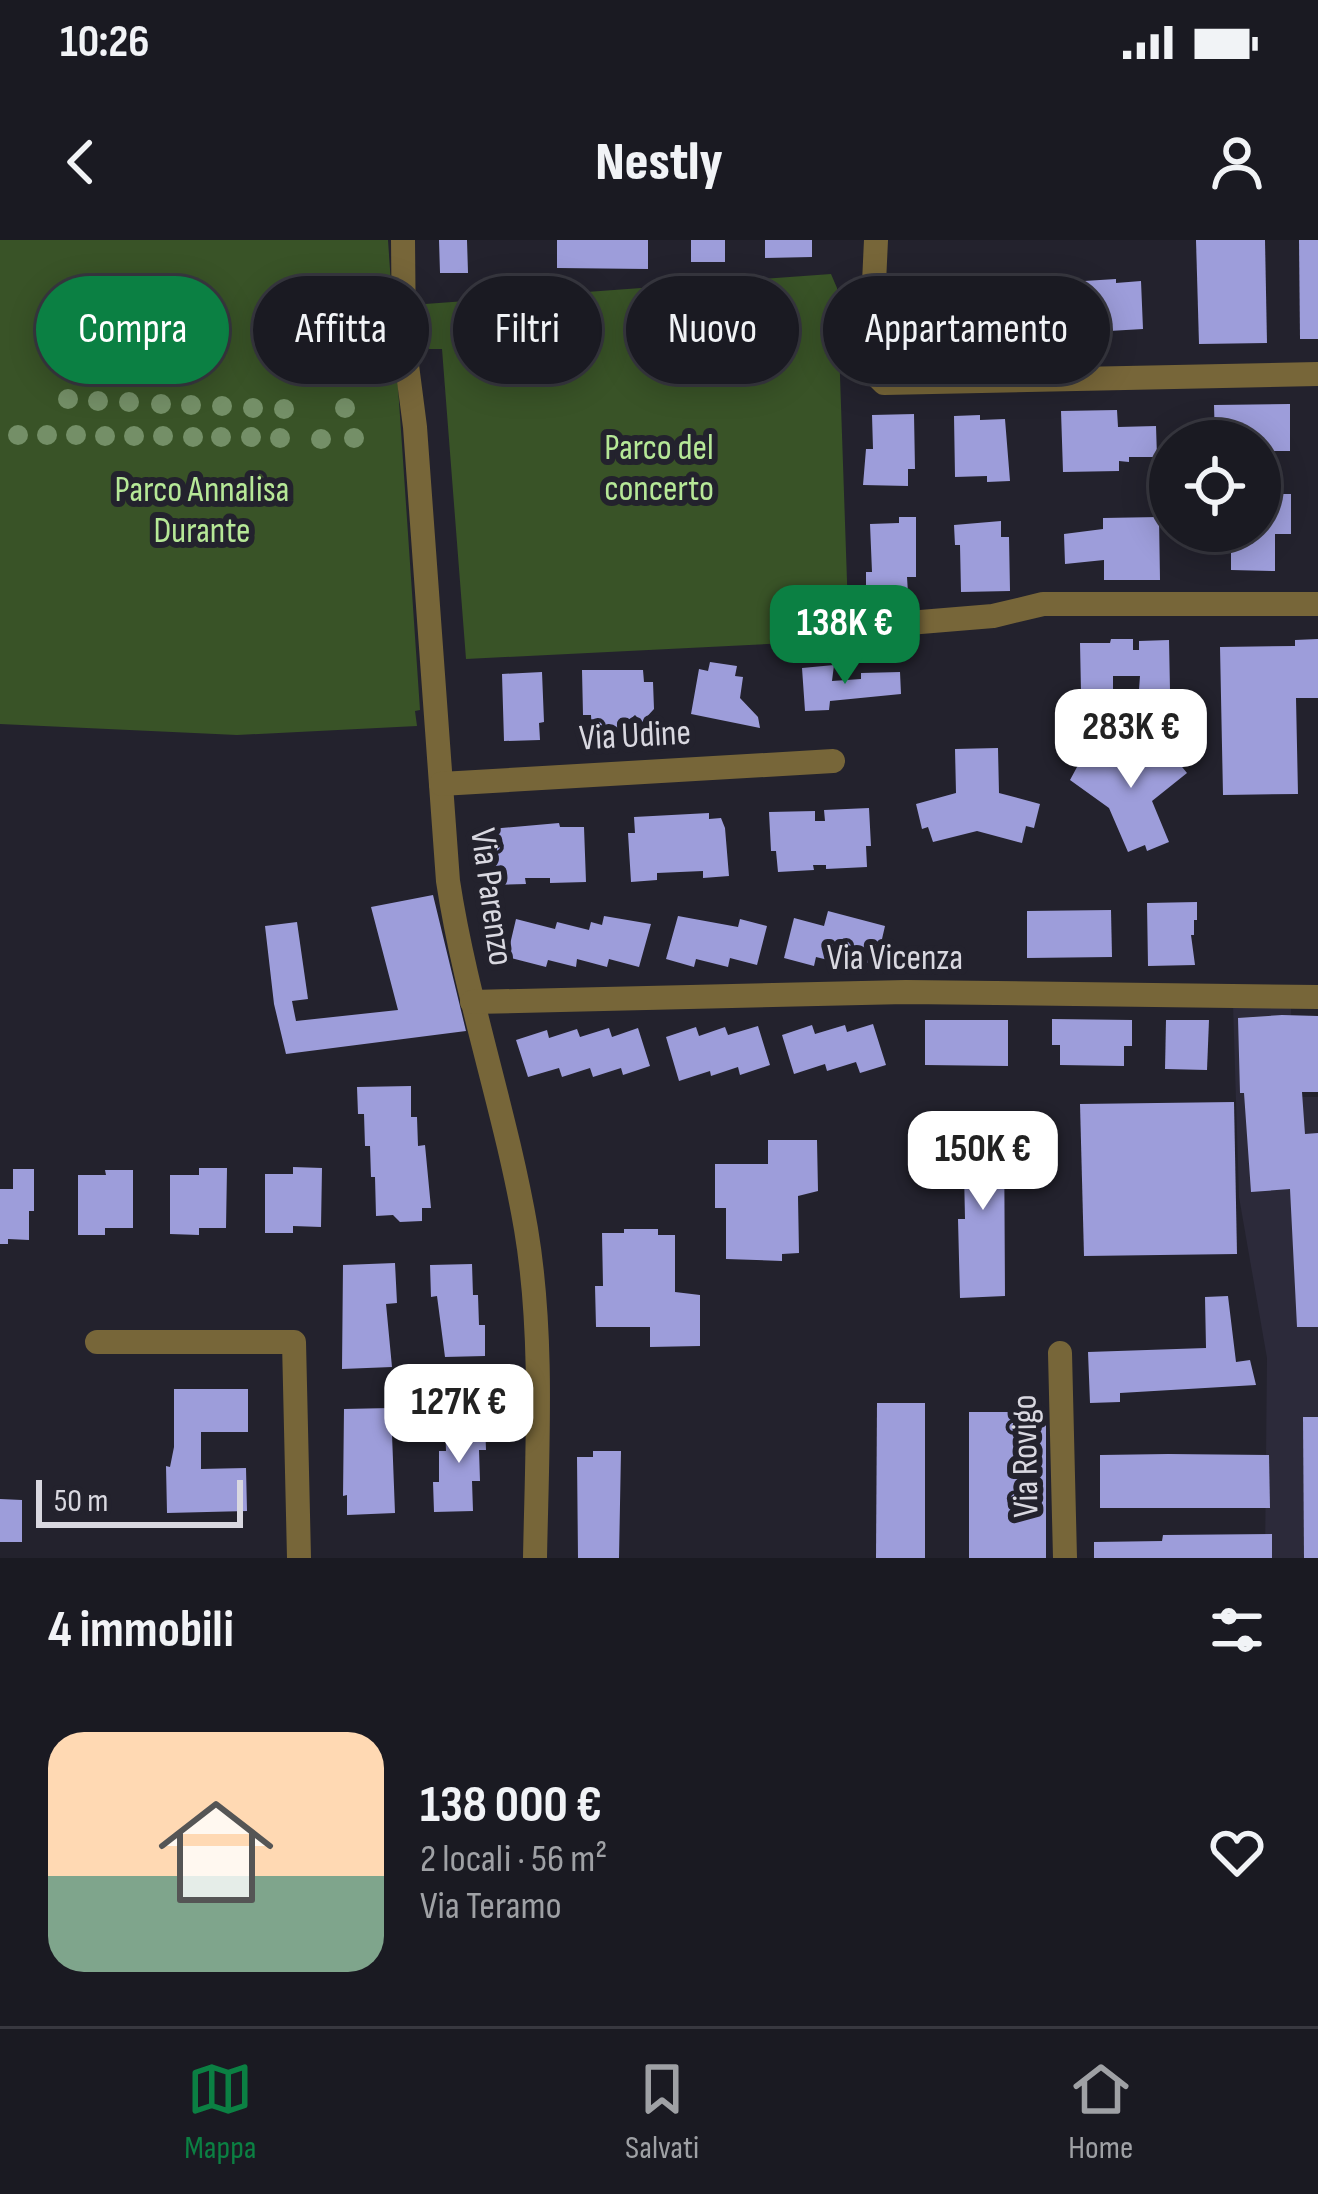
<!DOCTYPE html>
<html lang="it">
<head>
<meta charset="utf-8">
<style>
	body { margin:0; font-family:"Sofia Sans Condensed",sans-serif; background:#27272f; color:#f1f3f6; height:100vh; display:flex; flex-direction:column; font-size:45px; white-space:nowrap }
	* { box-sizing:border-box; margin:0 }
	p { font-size:39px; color:#9fa1a5 }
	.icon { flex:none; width:66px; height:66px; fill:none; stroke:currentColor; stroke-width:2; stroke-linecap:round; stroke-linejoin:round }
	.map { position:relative; height:1318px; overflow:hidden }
	.details { display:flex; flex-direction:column; background:#1a1a22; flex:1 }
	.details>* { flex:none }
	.top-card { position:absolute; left:36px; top:36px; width:1248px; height:108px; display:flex; gap:24px }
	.fabs { position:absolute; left:1149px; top:180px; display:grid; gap:24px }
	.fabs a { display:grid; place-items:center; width:132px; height:132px; border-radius:50%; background:#1a1a22; box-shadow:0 6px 30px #0003,0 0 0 3px #383840; font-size:60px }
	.scale { position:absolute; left:36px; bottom:30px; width:207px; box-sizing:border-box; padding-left:12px; border:6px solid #d9d8e0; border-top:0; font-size:33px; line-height:42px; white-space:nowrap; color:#d9d8e0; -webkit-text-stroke:9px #23222d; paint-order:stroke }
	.price { position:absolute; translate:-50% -102px; padding:0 27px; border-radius:24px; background:#fff; color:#222; font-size:39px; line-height:78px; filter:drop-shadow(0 3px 6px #0008) }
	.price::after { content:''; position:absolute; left:50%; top:72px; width:36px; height:27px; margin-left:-18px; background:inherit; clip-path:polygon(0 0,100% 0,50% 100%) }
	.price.selected { background:#0b8043; color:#fff }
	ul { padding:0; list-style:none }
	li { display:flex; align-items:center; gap:36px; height:300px; padding:0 48px }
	li span { display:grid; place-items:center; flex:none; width:336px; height:240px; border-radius:36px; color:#555 }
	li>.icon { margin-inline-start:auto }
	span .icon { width:144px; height:144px; fill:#fffc; stroke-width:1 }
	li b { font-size:51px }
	h2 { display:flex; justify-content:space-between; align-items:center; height:144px; padding:0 48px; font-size:51px }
	.pill { padding:0 42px; border-radius:54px; background:#1a1a22; box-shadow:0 6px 30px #0003,0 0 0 3px #383840; font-size:42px; line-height:108px }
	.pill.selected { background:#0b8043; color:#fff }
	.status { display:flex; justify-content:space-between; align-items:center; height:84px; padding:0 60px; background:#1a1a22; direction:ltr }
	.status svg { height:33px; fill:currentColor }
	header { display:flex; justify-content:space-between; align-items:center; height:156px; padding:0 48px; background:#1a1a22; font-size:54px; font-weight:800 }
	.dock { display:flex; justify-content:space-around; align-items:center; height:168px; border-top:3px solid #383840; background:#1a1a22; font-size:33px; color:#9fa1a5 }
	.dock a { display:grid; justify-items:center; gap:6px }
	.dock .selected { color:#0b8043 }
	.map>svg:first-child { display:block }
</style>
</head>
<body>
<div class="status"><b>10:26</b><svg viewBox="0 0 49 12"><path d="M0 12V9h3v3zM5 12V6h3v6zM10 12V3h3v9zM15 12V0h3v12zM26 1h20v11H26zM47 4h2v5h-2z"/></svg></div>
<header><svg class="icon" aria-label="back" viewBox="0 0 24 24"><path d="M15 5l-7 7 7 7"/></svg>Nestly<svg class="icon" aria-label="person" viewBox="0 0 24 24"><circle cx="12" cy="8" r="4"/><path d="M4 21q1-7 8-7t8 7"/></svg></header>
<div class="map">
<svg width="1318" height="1318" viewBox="0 0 1318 1318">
	<rect width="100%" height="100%" fill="#23222d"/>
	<polygon fill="#2c2a3a" points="1233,765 1291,768 1293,857 1318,857 1318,1318 1265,1318 1267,1118 1239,957"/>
	<g fill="#395327">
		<polygon points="0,0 388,0 420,470 415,471 417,486 237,495 0,484"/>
		<polygon points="831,34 837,48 849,400 466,419 442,109 429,109 425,64"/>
	</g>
	<g fill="#9d9dda">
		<polygon points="439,0 467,0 468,33 440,33"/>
		<polygon points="557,0 648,0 648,29 557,28"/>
		<rect x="691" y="0" width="34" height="22"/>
		<polygon points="765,0 812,0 812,17 765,18"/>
		<polygon points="1196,0 1265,0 1267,103 1199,104"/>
		<polygon points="1299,0 1318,0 1318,99 1300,99"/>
		<polygon points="1116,39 1116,43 1141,41 1143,89 1109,91 1109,87 1094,88 1094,93 1037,93 1034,44 1084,45 1084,41"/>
		<polygon points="968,47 996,47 997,92 973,92 973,96 945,97 945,93 896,97 895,55 918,54 919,50 968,52"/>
		<polygon points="1290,164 1290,211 1260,211 1260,201 1215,201 1214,165"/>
		<polygon points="1117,170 1118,187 1156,186 1157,217 1129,217 1129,222 1119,221 1119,231 1063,232 1061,171"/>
		<polygon points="914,174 915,229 908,229 908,246 863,245 866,209 873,209 872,175"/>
		<polygon points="980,175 980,180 1005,179 1010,241 987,242 987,236 955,237 954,176"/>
		<polygon points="1260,254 1291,254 1291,294 1275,294 1275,331 1231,330 1231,291 1260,291"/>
		<polygon points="899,277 916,277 916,337 907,337 908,353 866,354 866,332 872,332 870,284 899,283"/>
		<polygon points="1159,277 1160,340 1104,340 1104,320 1065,324 1064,294 1103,289 1103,278"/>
		<polygon points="1001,281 1001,297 1009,297 1010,351 961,352 960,305 955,305 954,285"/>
		<polygon points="1111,399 1133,399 1133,410 1139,410 1139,401 1169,400 1170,450 1139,450 1140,436 1113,436 1113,451 1081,452 1080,403 1110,403"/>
		<polygon points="1318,399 1318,458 1296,458 1298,554 1223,555 1220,407 1295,406 1295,400"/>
		<polygon points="710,422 737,426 735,436 743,437 740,458 758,477 760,488 691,474 699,429 708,431"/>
		<polygon points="834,425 832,441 861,439 861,433 900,432 901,454 830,461 829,470 805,471 802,428"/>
		<polygon points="582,430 643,430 644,442 653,442 654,469 642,482 635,475 614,493 592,494 591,475 583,475"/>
		<polygon points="542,432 544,482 539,483 540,500 504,501 502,434"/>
		<polygon points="1160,500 1187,533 1152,561 1169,602 1147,611 1145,605 1128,612 1109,568 1070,540 1090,503 1125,528"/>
		<polygon points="998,508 999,553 1040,564 1034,588 1026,586 1022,603 977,591 933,602 928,587 922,589 916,564 956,553 955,509"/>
		<polygon points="869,568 871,606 866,606 867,627 826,629 826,625 813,625 814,630 778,632 776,611 771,611 769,572 815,571 815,581 825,581 824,570"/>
		<polygon points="709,573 709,579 721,578 725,588 729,636 703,638 703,631 657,633 657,640 631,642 628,593 635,593 634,577"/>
		<polygon points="559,583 560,587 584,587 586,642 550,643 550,638 525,638 526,644 491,645 490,589"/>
		<polygon points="433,655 466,791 286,814 274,764 265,686 297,682 308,759 292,761 296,781 398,770 371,667"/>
		<polygon points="1197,662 1197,680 1194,680 1194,695 1191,695 1195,725 1148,726 1147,663"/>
		<polygon points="1111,670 1112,717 1027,718 1027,671"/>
		<polygon points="828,671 885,686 876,725 846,717 844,724 816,717 814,726 784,718 794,678 824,686"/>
		<polygon points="604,676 651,684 639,727 609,719 607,727 577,719 576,727 548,720 546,727 507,717 516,679 555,689 557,682 589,690 591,682 602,685"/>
		<polygon points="678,676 738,687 740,679 767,686 757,725 730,718 728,727 696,719 694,727 666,719"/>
		<polygon points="1282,775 1318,776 1318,852 1302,852 1305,894 1318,893 1318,1087 1297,1087 1290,949 1251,952 1244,853 1240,853 1238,778"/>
		<polygon points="1052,779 1132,780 1132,806 1124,806 1124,826 1060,825 1060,805 1052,805"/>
		<polygon points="925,780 1008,780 1008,826 925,825"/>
		<polygon points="1166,780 1209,780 1207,830 1165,829"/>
		<polygon points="873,784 886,825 860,833 856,822 827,831 825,824 794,834 782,795 812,785 815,794 845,785 847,792"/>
		<polygon points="758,786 770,825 740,835 738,827 711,836 710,831 679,841 666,797 696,787 699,796 725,787 728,795"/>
		<polygon points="609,788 612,797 638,788 650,826 623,835 621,828 593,837 590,828 562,837 559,828 528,837 516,800 547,790 549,798 577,789 580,797"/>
		<polygon points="411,846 411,877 417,877 418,906 425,905 431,968 422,968 422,981 400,982 393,975 376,976 375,937 371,937 370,906 365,906 364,874 358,874 357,847"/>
		<polygon points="1234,862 1237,1014 1084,1016 1080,864"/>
		<polygon points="1004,883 1005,1056 960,1058 958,979 965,979 963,884"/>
		<polygon points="768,900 817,900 818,951 798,956 799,1013 782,1014 782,1021 726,1019 726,968 715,968 715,924 768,924"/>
		<polygon points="293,927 322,928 321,987 293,986 293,993 265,993 265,934 293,934"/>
		<polygon points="199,928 227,928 226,988 199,988 199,995 170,994 170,935 199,935"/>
		<polygon points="13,929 34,929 34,971 29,971 29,1000 8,999 8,1004 0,1004 0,949 13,949"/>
		<polygon points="105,930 133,930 133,988 105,988 105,995 78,995 78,935 106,935"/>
		<polygon points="624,989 658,989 658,995 675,995 675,1052 700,1055 700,1106 650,1107 650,1087 596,1087 595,1046 603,1046 602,993 624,993"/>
		<polygon points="395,1023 397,1063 386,1064 392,1127 342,1129 343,1025"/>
		<polygon points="472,1024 473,1055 478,1055 479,1085 485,1085 485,1116 445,1117 437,1056 431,1057 430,1025"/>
		<polygon points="1228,1056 1236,1122 1250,1120 1256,1145 1120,1153 1120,1162 1090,1163 1088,1112 1206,1108 1205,1057"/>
		<polygon points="174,1149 248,1149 248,1192 201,1192 201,1229 246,1228 247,1271 167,1273 166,1226 170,1227 174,1207"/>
		<polygon points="877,1163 925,1163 925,1318 876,1318"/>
		<polygon points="391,1168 395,1273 347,1275 347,1255 343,1256 344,1169"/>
		<rect x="969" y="1172" width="77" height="146"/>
		<polygon points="1303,1177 1318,1177 1318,1318 1304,1318"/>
		<polygon points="485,1181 486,1210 479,1210 480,1241 472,1241 473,1271 434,1272 433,1242 439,1242 439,1211 446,1211 445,1182"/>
		<polygon points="593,1211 621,1211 619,1318 578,1318 577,1217 593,1217"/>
		<polygon points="1168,1214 1269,1215 1270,1268 1100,1268 1100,1215"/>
		<polygon points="0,1259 22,1260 22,1302 0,1302"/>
		<polygon points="1272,1294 1272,1318 1094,1318 1094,1302 1162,1301 1163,1295"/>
	</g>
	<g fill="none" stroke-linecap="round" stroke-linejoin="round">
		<g stroke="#776639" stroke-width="24">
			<path d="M403 0 404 102 415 187 448 641C466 759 506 872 526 989 544 1096 537 1210 535 1318"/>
			<polyline points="876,0 870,129 884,143 1318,134"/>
			<polyline points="848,388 993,376 1043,364 1318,364"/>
			<polyline points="441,544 833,521"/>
			<polyline points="472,762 906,752 1318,757"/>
			<polyline points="97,1102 294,1102 299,1318"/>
			<polyline points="1060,1113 1065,1318"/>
		</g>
	</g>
	<g fill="#748f67">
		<circle cx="68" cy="159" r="10"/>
		<circle cx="98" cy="161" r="10"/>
		<circle cx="129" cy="162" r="10"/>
		<circle cx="161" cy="164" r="10"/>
		<circle cx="191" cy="165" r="10"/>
		<circle cx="222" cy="166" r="10"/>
		<circle cx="253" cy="168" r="10"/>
		<circle cx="345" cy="168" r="10"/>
		<circle cx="284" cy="169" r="10"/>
		<circle cx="18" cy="195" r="10"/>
		<circle cx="47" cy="195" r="10"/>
		<circle cx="76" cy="195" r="10"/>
		<circle cx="105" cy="196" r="10"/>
		<circle cx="134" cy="196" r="10"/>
		<circle cx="163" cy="196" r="10"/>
		<circle cx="193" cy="197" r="10"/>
		<circle cx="221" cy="197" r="10"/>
		<circle cx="251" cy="197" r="10"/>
		<circle cx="280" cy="198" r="10"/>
		<circle cx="354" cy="198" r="10"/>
		<circle cx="321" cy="199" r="10"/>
	</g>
	<g text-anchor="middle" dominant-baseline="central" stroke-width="12" stroke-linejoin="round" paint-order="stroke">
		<g font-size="36" fill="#b6e897" stroke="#23222d">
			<text x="659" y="208">Parco del<tspan x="659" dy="41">concerto</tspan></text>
			<text x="202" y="250">Parco Annalisa<tspan x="202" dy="41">Durante</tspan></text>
		</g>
		<g font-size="36" fill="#d9d8e0" stroke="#23222d">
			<text transform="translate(635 496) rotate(-3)">Via Udine</text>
			<text transform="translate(491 657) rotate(82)">Via Parenzo</text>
			<text x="895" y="718">Via Vicenza</text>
			<text transform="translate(1026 1216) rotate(-91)">Via Rovigo</text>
		</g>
	</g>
</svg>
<div class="fabs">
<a><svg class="icon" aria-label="locate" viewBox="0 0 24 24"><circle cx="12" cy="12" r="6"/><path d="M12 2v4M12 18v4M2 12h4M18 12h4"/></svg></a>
</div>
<div class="scale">50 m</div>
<b class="price selected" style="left:845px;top:447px">138K €</b>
<b class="price" style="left:1131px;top:551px">283K €</b>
<b class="price" style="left:983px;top:973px">150K €</b>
<b class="price" style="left:459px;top:1226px">127K €</b>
<div class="top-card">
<a class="pill selected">Compra</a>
<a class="pill">Affitta</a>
<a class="pill">Filtri</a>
<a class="pill">Nuovo</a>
<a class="pill">Appartamento</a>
</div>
</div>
<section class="details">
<h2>4 immobili<svg class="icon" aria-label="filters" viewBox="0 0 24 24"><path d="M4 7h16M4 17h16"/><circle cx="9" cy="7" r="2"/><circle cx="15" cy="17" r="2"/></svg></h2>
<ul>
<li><span style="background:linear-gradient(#ffd9b3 60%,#7fa58c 0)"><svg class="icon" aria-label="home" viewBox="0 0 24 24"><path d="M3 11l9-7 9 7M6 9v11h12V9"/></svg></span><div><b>138 000 €</b><p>2 locali · 56 m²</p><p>Via Teramo</p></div><svg class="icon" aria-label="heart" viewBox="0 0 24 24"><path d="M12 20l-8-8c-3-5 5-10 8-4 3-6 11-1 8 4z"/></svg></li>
</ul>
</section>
<nav class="dock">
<a class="selected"><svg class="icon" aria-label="map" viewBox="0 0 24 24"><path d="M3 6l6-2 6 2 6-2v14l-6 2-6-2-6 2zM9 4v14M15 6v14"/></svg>Mappa</a>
<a><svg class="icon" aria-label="saved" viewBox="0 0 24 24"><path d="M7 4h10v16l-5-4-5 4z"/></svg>Salvati</a>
<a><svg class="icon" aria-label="home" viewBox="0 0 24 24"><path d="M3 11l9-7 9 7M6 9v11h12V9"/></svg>Home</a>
</nav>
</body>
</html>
